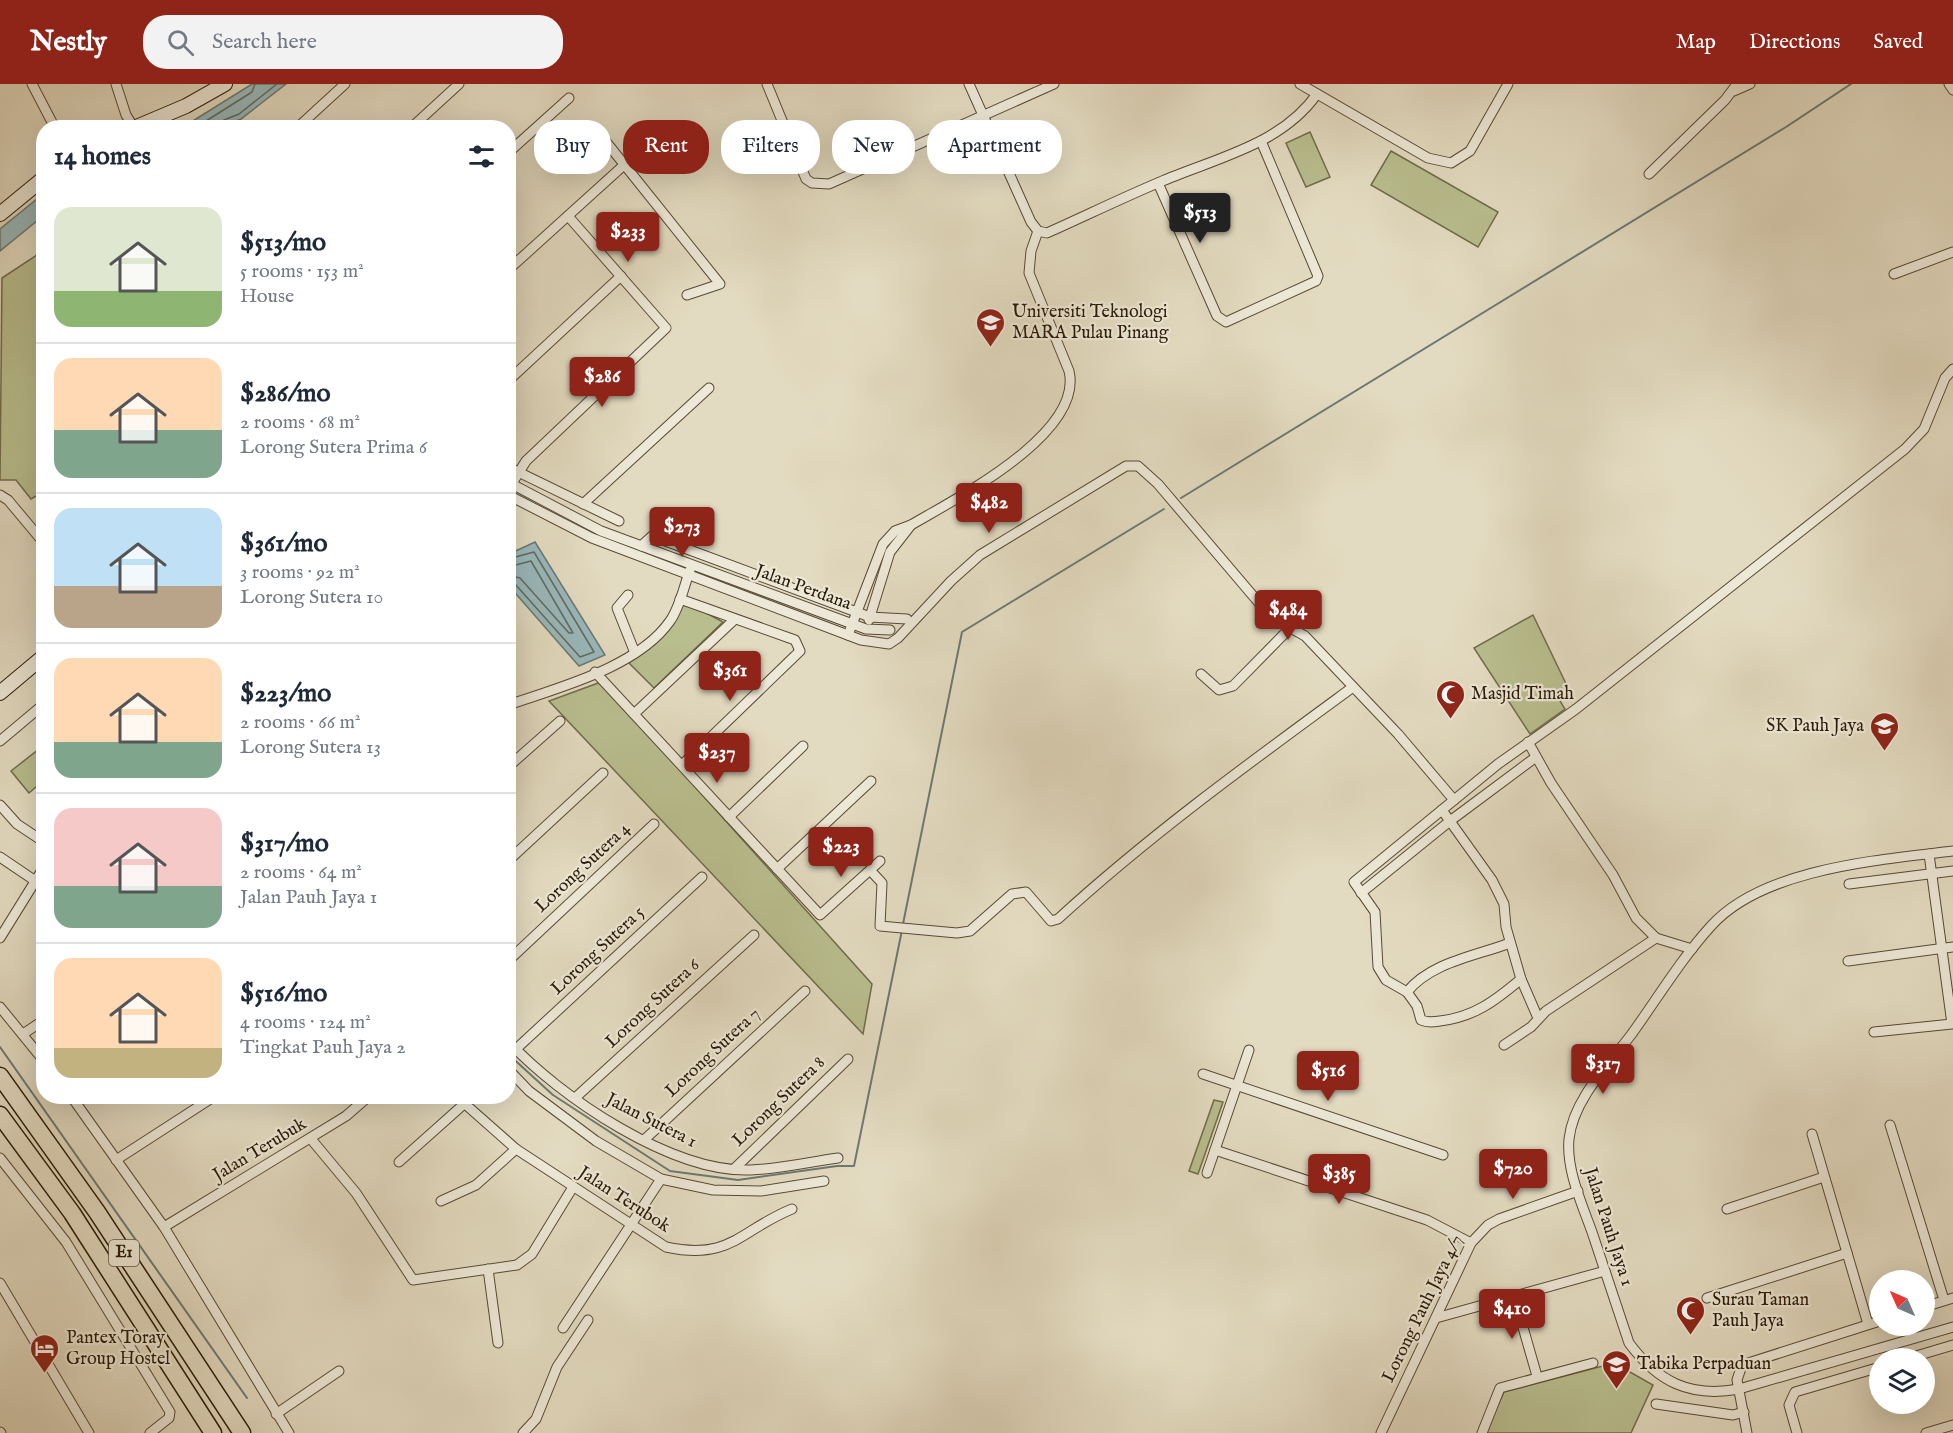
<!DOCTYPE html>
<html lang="en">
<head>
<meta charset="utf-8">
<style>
	body { margin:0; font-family:"IM FELL English",serif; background:#f2f2f3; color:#1f2937; height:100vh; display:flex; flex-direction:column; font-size:22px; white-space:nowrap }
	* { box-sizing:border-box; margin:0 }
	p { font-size:20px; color:#747a83 }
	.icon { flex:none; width:33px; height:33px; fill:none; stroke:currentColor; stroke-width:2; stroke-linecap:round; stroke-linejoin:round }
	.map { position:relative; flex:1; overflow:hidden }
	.side { position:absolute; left:36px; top:36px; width:480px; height:984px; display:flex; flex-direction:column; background:#fff; border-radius:24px; box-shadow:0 6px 24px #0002 }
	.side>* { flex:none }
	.guide { position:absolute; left:534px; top:36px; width:570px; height:54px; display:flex; gap:12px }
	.needle { width:39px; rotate:315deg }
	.buttons { position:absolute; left:1869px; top:1186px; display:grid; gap:12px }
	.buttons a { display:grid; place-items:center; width:66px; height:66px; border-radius:50%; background:#fff; box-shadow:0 6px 24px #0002; font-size:30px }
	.price { position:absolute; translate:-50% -51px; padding:0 14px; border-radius:6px; background:#8f2418; color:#fff; font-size:20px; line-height:39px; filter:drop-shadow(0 2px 3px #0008) }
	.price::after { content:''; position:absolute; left:50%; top:36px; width:18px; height:14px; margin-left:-9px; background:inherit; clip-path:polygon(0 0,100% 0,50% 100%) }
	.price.selected { background:#222; color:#fff }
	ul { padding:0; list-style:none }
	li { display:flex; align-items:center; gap:18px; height:150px; padding:0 18px }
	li+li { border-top:2px solid #e0e1e3 }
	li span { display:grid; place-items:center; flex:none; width:168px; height:120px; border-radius:18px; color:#555 }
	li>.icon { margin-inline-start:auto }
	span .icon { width:72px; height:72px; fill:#fffc; stroke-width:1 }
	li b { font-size:26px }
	h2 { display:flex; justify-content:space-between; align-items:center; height:72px; padding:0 18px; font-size:26px }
	.chip { padding:0 21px; border-radius:24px; background:#fff; box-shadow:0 6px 24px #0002; font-size:21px; line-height:54px }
	.chip.selected { background:#8f2418; color:#fff }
	header { display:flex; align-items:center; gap:36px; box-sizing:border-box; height:84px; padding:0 30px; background:#8f2418; color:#fff }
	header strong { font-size:28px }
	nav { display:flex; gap:33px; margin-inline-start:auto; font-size:21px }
	.search { width:420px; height:54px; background:#f2f2f3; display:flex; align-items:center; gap:15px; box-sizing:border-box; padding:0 21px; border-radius:24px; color:#747a83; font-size:22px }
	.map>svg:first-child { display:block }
</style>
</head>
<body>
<header>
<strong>Nestly</strong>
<div class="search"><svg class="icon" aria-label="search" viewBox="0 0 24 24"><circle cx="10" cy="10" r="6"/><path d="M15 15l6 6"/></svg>Search here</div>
<nav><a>Map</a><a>Directions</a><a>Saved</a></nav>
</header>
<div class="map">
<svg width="1953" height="1349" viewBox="0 0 1953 1349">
	<rect width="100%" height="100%" fill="#e3dbc1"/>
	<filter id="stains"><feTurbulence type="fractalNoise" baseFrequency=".00333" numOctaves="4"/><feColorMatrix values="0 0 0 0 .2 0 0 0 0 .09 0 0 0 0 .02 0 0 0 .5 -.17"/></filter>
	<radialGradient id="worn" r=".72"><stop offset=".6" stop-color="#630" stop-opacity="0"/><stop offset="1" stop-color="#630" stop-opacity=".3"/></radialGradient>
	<g fill="#b9be8f" stroke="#716c4a" stroke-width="1.5">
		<polygon points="1310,48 1330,93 1306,103 1286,59"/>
		<polygon points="1391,67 1498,128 1478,163 1371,101"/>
		<polygon points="43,167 43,408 31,415 16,396 0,396 2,194"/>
		<polygon points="680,515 723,538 654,604 629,579 655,556"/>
		<polygon points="1533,531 1570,608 1560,617 1565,625 1530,650 1474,564"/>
		<polygon points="601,598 872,900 863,950 549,617"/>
		<polygon points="39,665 43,670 43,697 29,709 11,687"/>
		<polygon points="1214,1016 1223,1018 1198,1090 1189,1087"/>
		<polygon points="1614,1279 1653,1301 1631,1349 1485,1349 1504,1308"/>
	</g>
	<g fill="#99b9bc" stroke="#6c7973" stroke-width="1.5">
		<polygon points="252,0 286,0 241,35 221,43 183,43"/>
		<polygon points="43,110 43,132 0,167 0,145"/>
		<polygon points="535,458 605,571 579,582 509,502 509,470"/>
	</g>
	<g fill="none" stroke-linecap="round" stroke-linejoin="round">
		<g stroke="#616a61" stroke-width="1.5">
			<polyline points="195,44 252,8 255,0"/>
			<polyline points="221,44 224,36 239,30 277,0"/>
			<polyline points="508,475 534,468 594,568 580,573 515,500 508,498"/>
			<polyline points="508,483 531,477 573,549 569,549 520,494 508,491"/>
		</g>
		<g stroke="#6c7973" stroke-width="2">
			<polyline points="1181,414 1786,43 1851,0"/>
			<polyline points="903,840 962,548 1164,425"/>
			<polyline points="0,963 247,1314"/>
			<polyline points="508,970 553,1011 670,1087 738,1096 837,1082 854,1082 902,846"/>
		</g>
		<defs>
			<g id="street">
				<polyline points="32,0 55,44"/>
				<polyline points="116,0 126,31 134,44"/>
				<polyline points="767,0 806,95 812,99 829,100 1054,0"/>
				<path d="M969 0 1031 138 1038 147 1047 149C1085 132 1122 114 1160 98 1216 74 1281 61 1317 10"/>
				<polyline points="1300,0 1428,74 1451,79 1470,67 1508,0"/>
				<polyline points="1949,0 1953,6"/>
				<polyline points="1734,7 1750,0"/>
				<polyline points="297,44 345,0"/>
				<polyline points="411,44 459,0"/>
				<polyline points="599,49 720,200 687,211"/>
				<polyline points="508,69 569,14"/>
				<polyline points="1649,90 1725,16 1737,0"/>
				<polyline points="1158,99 1217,232 1226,238 1316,197 1318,192 1261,57"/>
				<polyline points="508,186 624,81"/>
				<polyline points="1894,190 1953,168"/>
				<polyline points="508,297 621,192"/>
				<polyline points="508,383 619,437"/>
				<polyline points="508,398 601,447 866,545 890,546"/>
				<polyline points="509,404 526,377 666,244 568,132"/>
				<polyline points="0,411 8,416 44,459"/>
				<polyline points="508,411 592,454 861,556 889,560 898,554 951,497 980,471 1126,382 1138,382 1158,400 1271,533 1305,552 1398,650 1454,716"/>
				<polyline points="583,420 709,304"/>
				<polyline points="641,462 652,452 870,533 907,535"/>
				<polyline points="628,511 617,524 635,569"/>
				<polyline points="680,515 795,556 800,567 682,681"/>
				<polyline points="869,536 890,468 911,441"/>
				<path d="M848 551 883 460 895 447 911 441C955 415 1084 350 1069 287L1029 189 1031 167 1038 147"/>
				<polyline points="595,588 820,831 880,777"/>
				<polyline points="1201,590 1219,606 1233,602 1291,543"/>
				<path d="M508 621C560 603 638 583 670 537 680 523 684 502 690 486"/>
				<polyline points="634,630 735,535"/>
				<polyline points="0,657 44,620"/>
				<polyline points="1528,658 1551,699 1613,791 1636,834 1656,854 1692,865"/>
				<polyline points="508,683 560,637"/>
				<polyline points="0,721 17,740 44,758"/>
				<polyline points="1442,726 1492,796 1504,820 1506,843 1521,895 1538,934"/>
				<polyline points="729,733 803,662"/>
				<path d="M1953 767C1880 776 1763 784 1711 842 1681 875 1657 915 1631 951 1608 981 1573 1016 1569 1055 1566 1087 1583 1122 1593 1151 1605 1187 1617 1223 1629 1259 1658 1298 1690 1314 1739 1305L1953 1243"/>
				<polyline points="0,773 34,796"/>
				<polyline points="508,777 603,689"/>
				<polyline points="777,785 871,697"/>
				<path d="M870 786 882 799 880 842 957 849 970 847 1012 810 1026 808 1051 837 1058 835C1151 750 1252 677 1353 603"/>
				<polyline points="1849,800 1953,787"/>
				<polyline points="1361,809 1450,737 1536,673"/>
				<polyline points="0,854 44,783"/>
				<polyline points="508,877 654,740"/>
				<polyline points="1848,877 1953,863"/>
				<path d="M1521 895C1495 917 1474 933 1440 937 1434 938 1428 939 1421 936L1417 922 1407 908 1386 896 1378 883 1375 828 1354 798 1498 680 1576 625 1905 365 1924 345 1945 294 1953 285"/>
				<path d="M1407 908C1431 878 1476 872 1510 859"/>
				<polyline points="0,923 44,977"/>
				<polyline points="1874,948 1952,940 1929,770"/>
				<polyline points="23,950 44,936"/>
				<path d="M508 957C560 1013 672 1089 751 1086 780 1085 809 1078 838 1074"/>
				<polyline points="1504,961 1531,943 1546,927 1656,854"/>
				<polyline points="516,965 702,793"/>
				<polyline points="508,985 529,1007 596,1057 661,1095 713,1106 761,1107 824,1097"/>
				<polyline points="1203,990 1443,1071"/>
				<polyline points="71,1012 164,1143 289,1349"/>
				<path d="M456 1012 516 1065 666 1163C731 1177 740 1146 792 1125"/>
				<polyline points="575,1014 754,851"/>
				<polyline points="1890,1041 1944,1216"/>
				<polyline points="1812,1050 1868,1240"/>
				<polyline points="311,1055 356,1109 413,1196 517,1181 532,1170 573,1103"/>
				<polyline points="644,1056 805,907"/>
				<polyline points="1215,1066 1427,1136 1471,1159"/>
				<polyline points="0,1074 66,1158 170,1328 169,1334 150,1349"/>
				<polyline points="116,1076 215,1012"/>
				<polyline points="399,1078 464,1020"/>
				<polyline points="734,1085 848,975"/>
				<polyline points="1207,1089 1249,966"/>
				<polyline points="441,1117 476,1101 516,1065"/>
				<polyline points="1727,1125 1824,1093"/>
				<polyline points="164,1143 346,1032 369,1012"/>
				<polyline points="488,1185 498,1259"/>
				<polyline points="0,1199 89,1349"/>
				<polyline points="1514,1212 1537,1292"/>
				<polyline points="1707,1214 1847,1169"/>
				<polyline points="1924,1223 1953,1214"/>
				<polyline points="1436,1234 1605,1187"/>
				<polyline points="563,1244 661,1095"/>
				<polyline points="1906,1275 1953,1261"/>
				<polyline points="1656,1320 1733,1331 1744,1328"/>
				<polyline points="276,1330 339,1287"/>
				<polyline points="0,1348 1,1349"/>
				<polyline points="523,1349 536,1335 557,1283 588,1236"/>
				<polyline points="1381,1349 1471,1159 1488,1141 1499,1135 1578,1107"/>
				<polyline points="1482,1349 1500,1304 1593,1279"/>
				<polyline points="1747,1349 1737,1296 1742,1281 1880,1237"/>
				<polyline points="1797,1349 1789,1321 1795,1308 1880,1283"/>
				<polyline points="1926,1349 1953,1341"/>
			</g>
			<g id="secondary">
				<polyline points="134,44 186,22 225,0"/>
				<polyline points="0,130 44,94"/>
				<polyline points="0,609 44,572"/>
			</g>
			<g id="highway">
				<polyline points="0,992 97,1128 242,1349"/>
				<polyline points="0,1031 72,1129 213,1349"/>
			</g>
		</defs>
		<use href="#street" stroke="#584a35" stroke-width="11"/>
		<use href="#secondary" stroke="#291a06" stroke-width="16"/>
		<use href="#highway" stroke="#291a06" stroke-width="19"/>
		<use href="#street" stroke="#ede8d7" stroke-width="9"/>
		<use href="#secondary" stroke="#ede8d7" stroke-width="14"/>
		<use href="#highway" stroke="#e3dbc1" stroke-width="16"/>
	</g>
	<defs>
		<symbol id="university-pin" viewBox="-11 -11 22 30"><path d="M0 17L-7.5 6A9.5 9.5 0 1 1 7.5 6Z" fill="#8f2418" stroke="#ede8d7"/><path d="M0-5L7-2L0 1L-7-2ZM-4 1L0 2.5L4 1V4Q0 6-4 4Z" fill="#fff"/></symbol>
		<symbol id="mosque-pin" viewBox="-11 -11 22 30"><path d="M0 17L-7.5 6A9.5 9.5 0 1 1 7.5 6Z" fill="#8f2418" stroke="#ede8d7"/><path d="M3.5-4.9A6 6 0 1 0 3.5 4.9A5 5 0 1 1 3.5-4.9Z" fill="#fff"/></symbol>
		<symbol id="school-pin" viewBox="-11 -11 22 30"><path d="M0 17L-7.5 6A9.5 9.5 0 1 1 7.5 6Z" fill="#8f2418" stroke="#ede8d7"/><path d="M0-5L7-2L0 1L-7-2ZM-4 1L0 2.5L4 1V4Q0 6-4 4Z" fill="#fff"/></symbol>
		<symbol id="hotel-pin" viewBox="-11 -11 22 30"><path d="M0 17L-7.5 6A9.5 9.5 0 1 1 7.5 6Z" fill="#8f2418" stroke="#ede8d7"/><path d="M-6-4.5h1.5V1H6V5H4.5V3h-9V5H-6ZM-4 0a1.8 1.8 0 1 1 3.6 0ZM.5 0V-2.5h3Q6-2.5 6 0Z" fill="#fff"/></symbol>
	</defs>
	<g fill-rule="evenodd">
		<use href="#university-pin" x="974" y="222" width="33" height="45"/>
		<use href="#mosque-pin" x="1434" y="594" width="33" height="45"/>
		<use href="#school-pin" x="1868" y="626" width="33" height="45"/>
		<use href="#mosque-pin" x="1674" y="1210" width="33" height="45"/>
		<use href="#hotel-pin" x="28" y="1248" width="33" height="45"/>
		<use href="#school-pin" x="1600" y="1264" width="33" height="45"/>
	</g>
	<g text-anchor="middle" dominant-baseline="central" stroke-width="4.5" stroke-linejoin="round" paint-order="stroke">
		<rect fill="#ede8d7" stroke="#645845" stroke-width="1.5" x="109" y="1156" width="30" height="26" rx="4.5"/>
		<g font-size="16" font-weight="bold" fill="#291a06">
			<text x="124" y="1169">E1</text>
		</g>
		<g font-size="18" fill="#291a06" stroke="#ede8d7" text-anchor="start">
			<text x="1012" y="228">Universiti Teknologi<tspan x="1012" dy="21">MARA Pulau Pinang</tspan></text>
			<text x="1471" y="610">Masjid Timah</text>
			<text x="1864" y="642" text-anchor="end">SK Pauh Jaya</text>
			<text x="1712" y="1216">Surau Taman<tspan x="1712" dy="21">Pauh Jaya</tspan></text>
			<text x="66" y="1254">Pantex Toray<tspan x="66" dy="21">Group Hostel</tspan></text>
			<text x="1637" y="1280">Tabika Perpaduan</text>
		</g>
		<g font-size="18" fill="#291a06" stroke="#ede8d7">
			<text transform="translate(803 504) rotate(20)">Jalan Perdana</text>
			<text transform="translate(583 784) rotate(-43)">Lorong Sutera 4</text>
			<text transform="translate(598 867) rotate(-43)">Lorong Sutera 5</text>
			<text transform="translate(653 920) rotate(-43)">Lorong Sutera 6</text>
			<text transform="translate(713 969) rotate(-43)">Lorong Sutera 7</text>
			<text transform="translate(779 1018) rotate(-44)">Lorong Sutera 8</text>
			<text transform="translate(651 1037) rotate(27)">Jalan Sutera 1</text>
			<text transform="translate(260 1066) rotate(-31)">Jalan Terubuk</text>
			<text transform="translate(624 1116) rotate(33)">Jalan Terubok</text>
			<text transform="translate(1608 1143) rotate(72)">Jalan Pauh Jaya 1</text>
			<text transform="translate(1423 1225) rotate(-64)">Lorong Pauh Jaya 4/7</text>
		</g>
	</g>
	<rect width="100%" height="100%" filter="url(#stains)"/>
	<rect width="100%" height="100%" fill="url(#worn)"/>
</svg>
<div class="buttons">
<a><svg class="needle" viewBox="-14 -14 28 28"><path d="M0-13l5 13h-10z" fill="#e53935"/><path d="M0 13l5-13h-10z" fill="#747a83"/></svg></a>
<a><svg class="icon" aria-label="layers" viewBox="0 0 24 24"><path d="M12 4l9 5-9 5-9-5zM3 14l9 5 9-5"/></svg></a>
</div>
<b class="price selected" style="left:1200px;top:160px">$513</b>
<b class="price" style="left:628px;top:179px">$233</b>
<b class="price" style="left:602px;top:324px">$286</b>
<b class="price" style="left:989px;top:450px">$482</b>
<b class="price" style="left:682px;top:474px">$273</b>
<b class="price" style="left:1288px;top:557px">$484</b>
<b class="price" style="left:730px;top:618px">$361</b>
<b class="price" style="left:717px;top:700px">$237</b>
<b class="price" style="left:841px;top:794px">$223</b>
<b class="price" style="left:1603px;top:1011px">$317</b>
<b class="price" style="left:1328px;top:1018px">$516</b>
<b class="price" style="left:1513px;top:1116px">$720</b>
<b class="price" style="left:1339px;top:1121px">$385</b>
<b class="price" style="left:1512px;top:1256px">$410</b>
<div class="guide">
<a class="chip">Buy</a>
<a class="chip selected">Rent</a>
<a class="chip">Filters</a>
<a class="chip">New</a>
<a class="chip">Apartment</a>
</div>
<section class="side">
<h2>14 homes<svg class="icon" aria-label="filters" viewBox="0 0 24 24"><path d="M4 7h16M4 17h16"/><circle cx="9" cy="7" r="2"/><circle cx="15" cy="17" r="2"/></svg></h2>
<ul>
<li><span style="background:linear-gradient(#dfe7d0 70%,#8fb573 0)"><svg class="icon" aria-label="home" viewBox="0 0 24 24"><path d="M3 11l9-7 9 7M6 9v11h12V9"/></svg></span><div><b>$513/mo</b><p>5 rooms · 153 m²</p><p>House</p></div></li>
<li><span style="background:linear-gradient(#ffd9b3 60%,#7fa58c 0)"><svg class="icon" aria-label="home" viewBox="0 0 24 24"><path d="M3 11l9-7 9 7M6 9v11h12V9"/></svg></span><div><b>$286/mo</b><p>2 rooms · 68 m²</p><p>Lorong Sutera Prima 6</p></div></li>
<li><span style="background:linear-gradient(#bfe0f5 65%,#b9a48a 0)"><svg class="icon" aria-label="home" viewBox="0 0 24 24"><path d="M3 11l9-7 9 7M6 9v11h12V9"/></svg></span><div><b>$361/mo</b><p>3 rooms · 92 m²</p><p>Lorong Sutera 10</p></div></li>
<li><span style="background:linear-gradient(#ffd9b3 70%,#7fa58c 0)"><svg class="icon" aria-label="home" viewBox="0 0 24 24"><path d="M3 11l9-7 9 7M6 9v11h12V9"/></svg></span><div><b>$223/mo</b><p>2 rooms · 66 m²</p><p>Lorong Sutera 13</p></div></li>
<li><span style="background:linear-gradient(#f6c9c9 65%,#7fa58c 0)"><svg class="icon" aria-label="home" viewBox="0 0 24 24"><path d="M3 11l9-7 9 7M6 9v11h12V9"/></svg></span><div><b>$317/mo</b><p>2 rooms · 64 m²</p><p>Jalan Pauh Jaya 1</p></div></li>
<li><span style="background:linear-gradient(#ffd9b3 75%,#c2b280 0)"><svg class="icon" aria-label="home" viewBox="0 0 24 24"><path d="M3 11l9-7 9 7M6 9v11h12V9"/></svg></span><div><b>$516/mo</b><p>4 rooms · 124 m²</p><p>Tingkat Pauh Jaya 2</p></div></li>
</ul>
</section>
</div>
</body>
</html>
